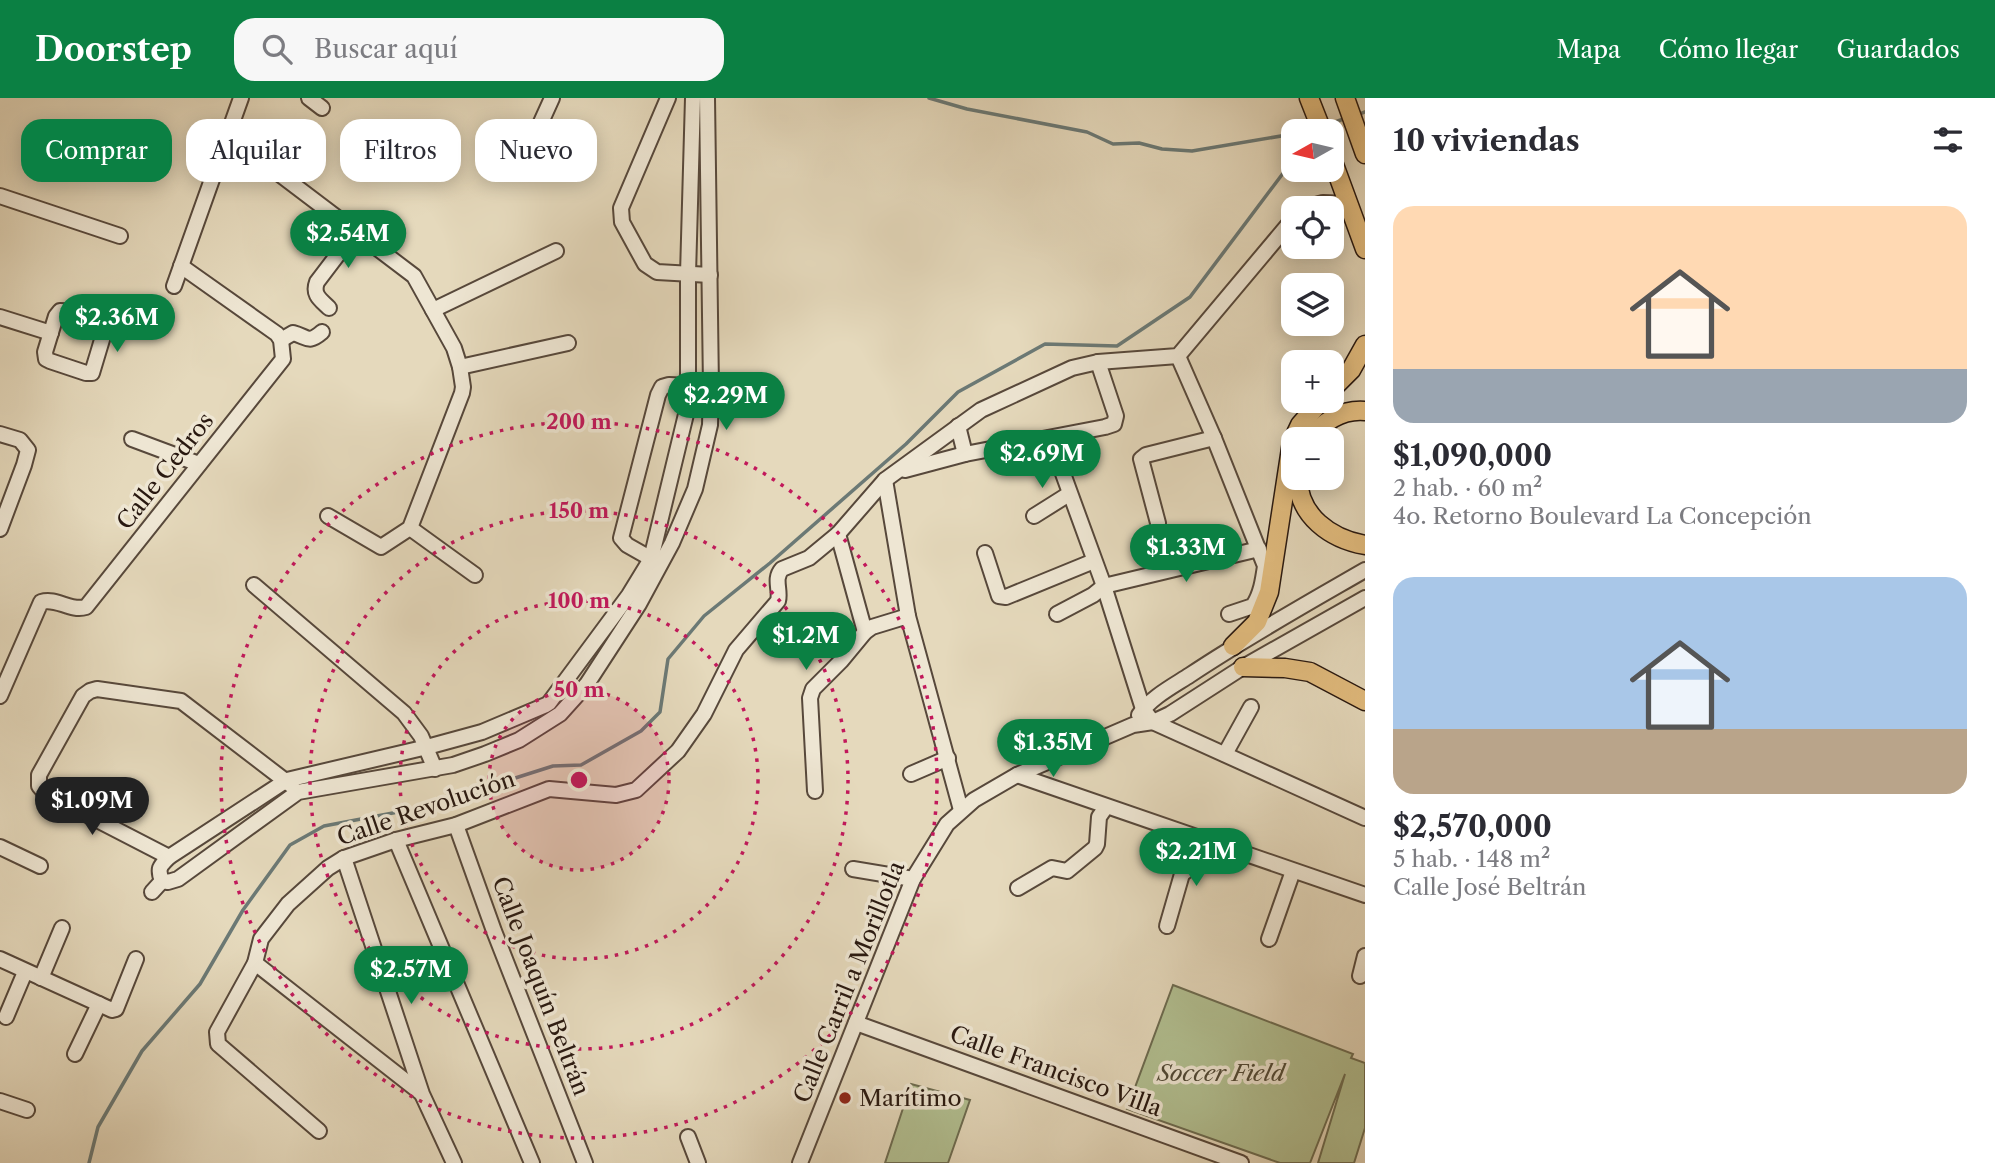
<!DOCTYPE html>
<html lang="es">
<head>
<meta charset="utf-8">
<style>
	body { margin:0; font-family:"Libre Caslon Text",serif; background:#f7f7f7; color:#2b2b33; height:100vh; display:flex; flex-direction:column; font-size:26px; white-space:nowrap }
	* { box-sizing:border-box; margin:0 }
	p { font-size:23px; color:#7c7c81 }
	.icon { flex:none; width:38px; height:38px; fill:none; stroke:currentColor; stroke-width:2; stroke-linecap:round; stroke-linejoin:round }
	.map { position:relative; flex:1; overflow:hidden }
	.details { display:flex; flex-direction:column; background:#fff; width:630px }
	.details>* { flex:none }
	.guide { position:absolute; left:21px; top:21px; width:665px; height:63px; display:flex; gap:14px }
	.needle { width:46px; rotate:262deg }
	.fabs { position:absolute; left:1281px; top:21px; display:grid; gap:14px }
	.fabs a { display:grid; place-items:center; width:63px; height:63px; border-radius:14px; background:#fff; box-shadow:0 4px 18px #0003; font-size:35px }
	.price { position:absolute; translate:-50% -60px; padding:0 16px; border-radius:24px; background:#0b8043; color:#fff; font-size:23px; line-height:46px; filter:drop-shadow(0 2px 4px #0008) }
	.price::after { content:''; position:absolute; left:50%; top:42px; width:21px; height:16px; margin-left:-10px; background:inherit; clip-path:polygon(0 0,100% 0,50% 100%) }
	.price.active { background:#222; color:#fff }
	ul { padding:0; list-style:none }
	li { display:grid; align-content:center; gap:14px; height:371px; padding:0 28px }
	li span { display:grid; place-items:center; height:217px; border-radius:21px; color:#555 }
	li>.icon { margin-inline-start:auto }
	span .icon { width:126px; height:126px; fill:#fffc; stroke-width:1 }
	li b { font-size:30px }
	h2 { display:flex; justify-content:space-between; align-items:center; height:84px; padding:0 28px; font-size:30px }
	.tag { padding:0 24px; border-radius:21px; background:#fff; box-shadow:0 4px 18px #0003; font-size:24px; line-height:63px }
	.tag.active { background:#0b8043; color:#fff }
	header { display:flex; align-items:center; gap:42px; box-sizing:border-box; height:98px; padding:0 35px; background:#0b8043; color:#fff }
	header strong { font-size:33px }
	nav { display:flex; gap:38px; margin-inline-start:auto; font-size:24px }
	.search { width:490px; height:63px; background:#f7f7f7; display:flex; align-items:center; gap:18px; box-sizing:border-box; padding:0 24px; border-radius:21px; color:#7c7c81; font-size:26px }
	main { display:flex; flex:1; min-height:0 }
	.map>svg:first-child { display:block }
</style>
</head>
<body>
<header>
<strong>Doorstep</strong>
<div class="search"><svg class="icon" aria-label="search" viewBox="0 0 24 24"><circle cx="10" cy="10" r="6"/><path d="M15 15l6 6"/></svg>Buscar aquí</div>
<nav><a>Mapa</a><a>Cómo llegar</a><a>Guardados</a></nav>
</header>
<main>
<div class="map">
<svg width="1365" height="1065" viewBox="0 0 1365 1065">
	<rect width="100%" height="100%" fill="#e5d9bc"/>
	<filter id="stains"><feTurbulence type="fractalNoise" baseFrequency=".00286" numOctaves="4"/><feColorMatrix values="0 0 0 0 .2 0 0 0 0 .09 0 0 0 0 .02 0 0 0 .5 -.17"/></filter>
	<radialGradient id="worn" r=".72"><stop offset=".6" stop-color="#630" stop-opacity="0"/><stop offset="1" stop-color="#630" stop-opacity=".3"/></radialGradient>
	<g fill="#b2c092" stroke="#6d6c51" stroke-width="2">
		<polygon points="1173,887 1353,956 1351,960 1365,965 1365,1030 1354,1065 1318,1065 1345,976 1310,1065 1280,1065 1127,1011"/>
		<polygon points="911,986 970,1002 948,1065 885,1065"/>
	</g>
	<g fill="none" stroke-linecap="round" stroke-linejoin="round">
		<g stroke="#6b7975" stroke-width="3.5">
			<polyline points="929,0 967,11 1087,34 1113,46 1139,45 1162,51 1192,53 1293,36"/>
			<polyline points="1357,17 1365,14"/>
			<polyline points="1327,27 1346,20"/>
			<polyline points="89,1065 98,1029 142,953 200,886 243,812 290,747 324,728 451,704 509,682 553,668 581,667 641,633 660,614 668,561 704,518 770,465 906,346 958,294 1045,246 1117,248 1190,199 1290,66 1293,58"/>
		</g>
		<defs>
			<g id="minor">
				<polyline points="309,0 322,10"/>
				<polyline points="668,0 621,110 622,124 645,166 657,174 710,177"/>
				<polyline points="228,37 414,178 454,250 460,269 463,289 462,295 410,430 381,449 328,418"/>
				<polyline points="533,42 552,0"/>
				<polyline points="0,98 120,138"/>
				<polyline points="1305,110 1323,105 1349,106"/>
				<polyline points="174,188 241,0"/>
				<path d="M329 210C321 202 312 197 317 184L355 134"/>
				<polyline points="433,212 556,153"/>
				<path d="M60 213C74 213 96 217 107 225L92 275H86L50 263 46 261 45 254 56 218Z"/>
				<polyline points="0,219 51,235"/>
				<path d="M281 242 293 235C308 239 308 246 322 234"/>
				<path d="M1178 258 1214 340 1265 468C1263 482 1261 496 1253 508L1229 516"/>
				<polyline points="460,269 568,245"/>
				<polyline points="958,328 965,356"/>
				<polyline points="0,336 20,342 28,352 24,367 0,431"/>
				<polyline points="1050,340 1104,488 1143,611 1153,624 1365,720"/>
				<polyline points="132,341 199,366"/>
				<polyline points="905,372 965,356 1105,329 1114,326 1116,318 1098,264"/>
				<polyline points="885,382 908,518 961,712"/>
				<polyline points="1034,418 1069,396"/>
				<polyline points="1158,425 1141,361 1146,357 1214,340"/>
				<polyline points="410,430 475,477"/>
				<polyline points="838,436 865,534"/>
				<polyline points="985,455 999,498 1006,499 1094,463"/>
				<polyline points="657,464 627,447 621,440 658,297 662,289 669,287 711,289"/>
				<polyline points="254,487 404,615 421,638 435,671"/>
				<polyline points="1057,516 1093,497 1104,488 1259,451"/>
				<path d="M0 598 41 504C57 499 70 514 86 509L283 261 281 242 277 236 181 168"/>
				<path d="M1139 617C1150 600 1173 588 1190 577 1247 539 1306 506 1365 472"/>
				<polyline points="1225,656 1251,609"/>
				<polyline points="911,676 948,660"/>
				<polyline points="1017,677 1365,797"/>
				<polyline points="815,693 810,600 813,591 841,563 865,534 872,529 908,518"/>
				<polyline points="456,727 494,833 585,1065"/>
				<polyline points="396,742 532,1065"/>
				<polyline points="0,749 40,768"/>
				<polyline points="169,759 45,695 39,688 39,677 83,598 90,593 97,591 181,603 292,688"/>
				<polyline points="344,760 422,996 454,1065"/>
				<polyline points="853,771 913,781"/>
				<polyline points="162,783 168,784 178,781 298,694 453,667 485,656 519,642 560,616 587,586 639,506 672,445 695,391 710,327 711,289 707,0"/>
				<path d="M162 783C157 770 160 768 169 759L287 682 427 649 482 634 546 607 549 605 629 497 651 461 688 308V176L693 0"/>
				<polyline points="1018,790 1052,770 1067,773 1095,750 1097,746 1099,719 1106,709"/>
				<polyline points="152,794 162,783"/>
				<polyline points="1167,828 1182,776 1220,748"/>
				<polyline points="1269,841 1293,773"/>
				<polyline points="0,861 112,912 116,911 136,861"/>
				<polyline points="255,865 421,995"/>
				<polyline points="1360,878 1365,858"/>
				<polyline points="41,880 62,830"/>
				<polyline points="6,919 25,874"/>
				<polyline points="856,925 1241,1065"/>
				<polyline points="75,956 99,906"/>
				<polyline points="0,1003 27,1012"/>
				<path d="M319 1033 218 946 217 934 255 865 261 841 288 806 328 770 344 760 396 742 456 727 549 691 616 697 636 692 678 653 704 616 736 552 778 503C781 492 773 481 782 471L809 460 838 436 885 382 981 312 1072 270 1098 264 1178 258 1293 121"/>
				<polyline points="688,1039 698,1065"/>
				<polyline points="800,1065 913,781 947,726 974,702 1017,677 1133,627 1153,624 1170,616 1243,569 1365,500"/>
			</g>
			<g id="major">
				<polyline points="1309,0 1322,33"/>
				<polyline points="1345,0 1365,56"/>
				<polyline points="1332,61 1365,151"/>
				<polyline points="1332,291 1351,272 1365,247"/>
				<path d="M1310 341C1323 324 1342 311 1365 313"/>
				<path d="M1298 380C1298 418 1331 441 1365 447"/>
				<polyline points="1233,548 1257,524 1269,494 1292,344 1300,327 1321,303"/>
				<polyline points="1243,569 1285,570 1310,574 1365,603"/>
			</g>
		</defs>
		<use href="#minor" stroke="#57483b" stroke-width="18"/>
		<use href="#major" stroke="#281810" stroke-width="21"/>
		<use href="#minor" stroke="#eee6d3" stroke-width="14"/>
		<use href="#major" stroke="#e2bc7e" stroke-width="18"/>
	</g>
	<circle cx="579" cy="682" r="90" fill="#c2185b" fill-opacity=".12"/>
	<g fill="none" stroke="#c2185b" stroke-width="3.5" stroke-dasharray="3.5 7">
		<circle cx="579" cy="682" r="90"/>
		<circle cx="579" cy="682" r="179"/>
		<circle cx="579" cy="682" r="269"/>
		<circle cx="579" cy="682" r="358"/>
	</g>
	<circle fill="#8f2418" stroke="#eee6d3" stroke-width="2.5" cx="845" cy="1000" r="7"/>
	<g text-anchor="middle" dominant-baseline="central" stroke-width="7" stroke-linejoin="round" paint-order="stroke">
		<g font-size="23" fill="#281810" stroke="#eee6d3">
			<text transform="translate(165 373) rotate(-52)">Calle Cedros</text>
			<text transform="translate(426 710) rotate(-19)">Calle Revolución</text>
			<text transform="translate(849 884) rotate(-68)">Calle Carril a Morillotla</text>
			<text transform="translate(541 888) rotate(69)">Calle Joaquín Beltrán</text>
			<text transform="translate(1056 973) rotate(20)">Calle Francisco Villa</text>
		</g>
		<g font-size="23" font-style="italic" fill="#514a37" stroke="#eee6d3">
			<text x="1221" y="975">Soccer Field</text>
		</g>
		<g font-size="23" fill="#281810" stroke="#eee6d3" text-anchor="start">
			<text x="859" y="1000">Marítimo</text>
		</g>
	</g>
	<circle cx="579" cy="682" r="10" fill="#c2185b" stroke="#eee6d3" stroke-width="3.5"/>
	<g font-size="21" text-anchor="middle" font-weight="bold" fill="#c2185b" stroke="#eee6d3" stroke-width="7" stroke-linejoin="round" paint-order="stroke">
		<text x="579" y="331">200 m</text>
		<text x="579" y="420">150 m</text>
		<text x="579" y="510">100 m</text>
		<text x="579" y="599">50 m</text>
	</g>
	<rect width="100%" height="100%" filter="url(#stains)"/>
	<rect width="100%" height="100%" fill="url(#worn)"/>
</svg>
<div class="fabs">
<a><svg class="needle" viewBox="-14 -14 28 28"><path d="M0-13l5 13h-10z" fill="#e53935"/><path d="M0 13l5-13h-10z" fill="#7c7c81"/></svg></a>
<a><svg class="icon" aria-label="locate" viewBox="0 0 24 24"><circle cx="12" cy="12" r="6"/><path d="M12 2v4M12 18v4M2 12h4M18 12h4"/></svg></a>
<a><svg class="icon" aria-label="layers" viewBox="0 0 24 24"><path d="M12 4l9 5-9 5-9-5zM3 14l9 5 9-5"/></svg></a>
<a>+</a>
<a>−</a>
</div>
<b class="price" style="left:348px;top:172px">$2.54M</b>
<b class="price" style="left:117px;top:256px">$2.36M</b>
<b class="price" style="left:726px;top:334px">$2.29M</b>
<b class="price" style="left:1042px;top:392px">$2.69M</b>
<b class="price" style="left:1186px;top:486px">$1.33M</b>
<b class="price" style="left:806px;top:574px">$1.2M</b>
<b class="price" style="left:1053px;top:681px">$1.35M</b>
<b class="price active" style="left:92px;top:739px">$1.09M</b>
<b class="price" style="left:1196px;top:790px">$2.21M</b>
<b class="price" style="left:411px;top:908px">$2.57M</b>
<div class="guide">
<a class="tag active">Comprar</a>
<a class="tag">Alquilar</a>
<a class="tag">Filtros</a>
<a class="tag">Nuevo</a>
</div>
</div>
<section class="details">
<h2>10 viviendas<svg class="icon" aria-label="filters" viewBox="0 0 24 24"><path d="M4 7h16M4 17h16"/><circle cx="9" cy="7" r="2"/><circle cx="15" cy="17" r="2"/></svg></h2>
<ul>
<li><span style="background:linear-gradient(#ffd9b3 75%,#9aa5b1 0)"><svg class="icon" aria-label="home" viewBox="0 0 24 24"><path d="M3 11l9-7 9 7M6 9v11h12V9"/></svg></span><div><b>$1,090,000</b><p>2 hab. · 60 m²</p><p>4o. Retorno Boulevard La Concepción</p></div></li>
<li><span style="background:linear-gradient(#a9c7e8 70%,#b9a48a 0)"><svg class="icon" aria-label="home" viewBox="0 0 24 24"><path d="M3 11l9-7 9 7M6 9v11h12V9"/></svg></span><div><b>$2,570,000</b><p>5 hab. · 148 m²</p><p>Calle José Beltrán</p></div></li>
</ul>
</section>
</main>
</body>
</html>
